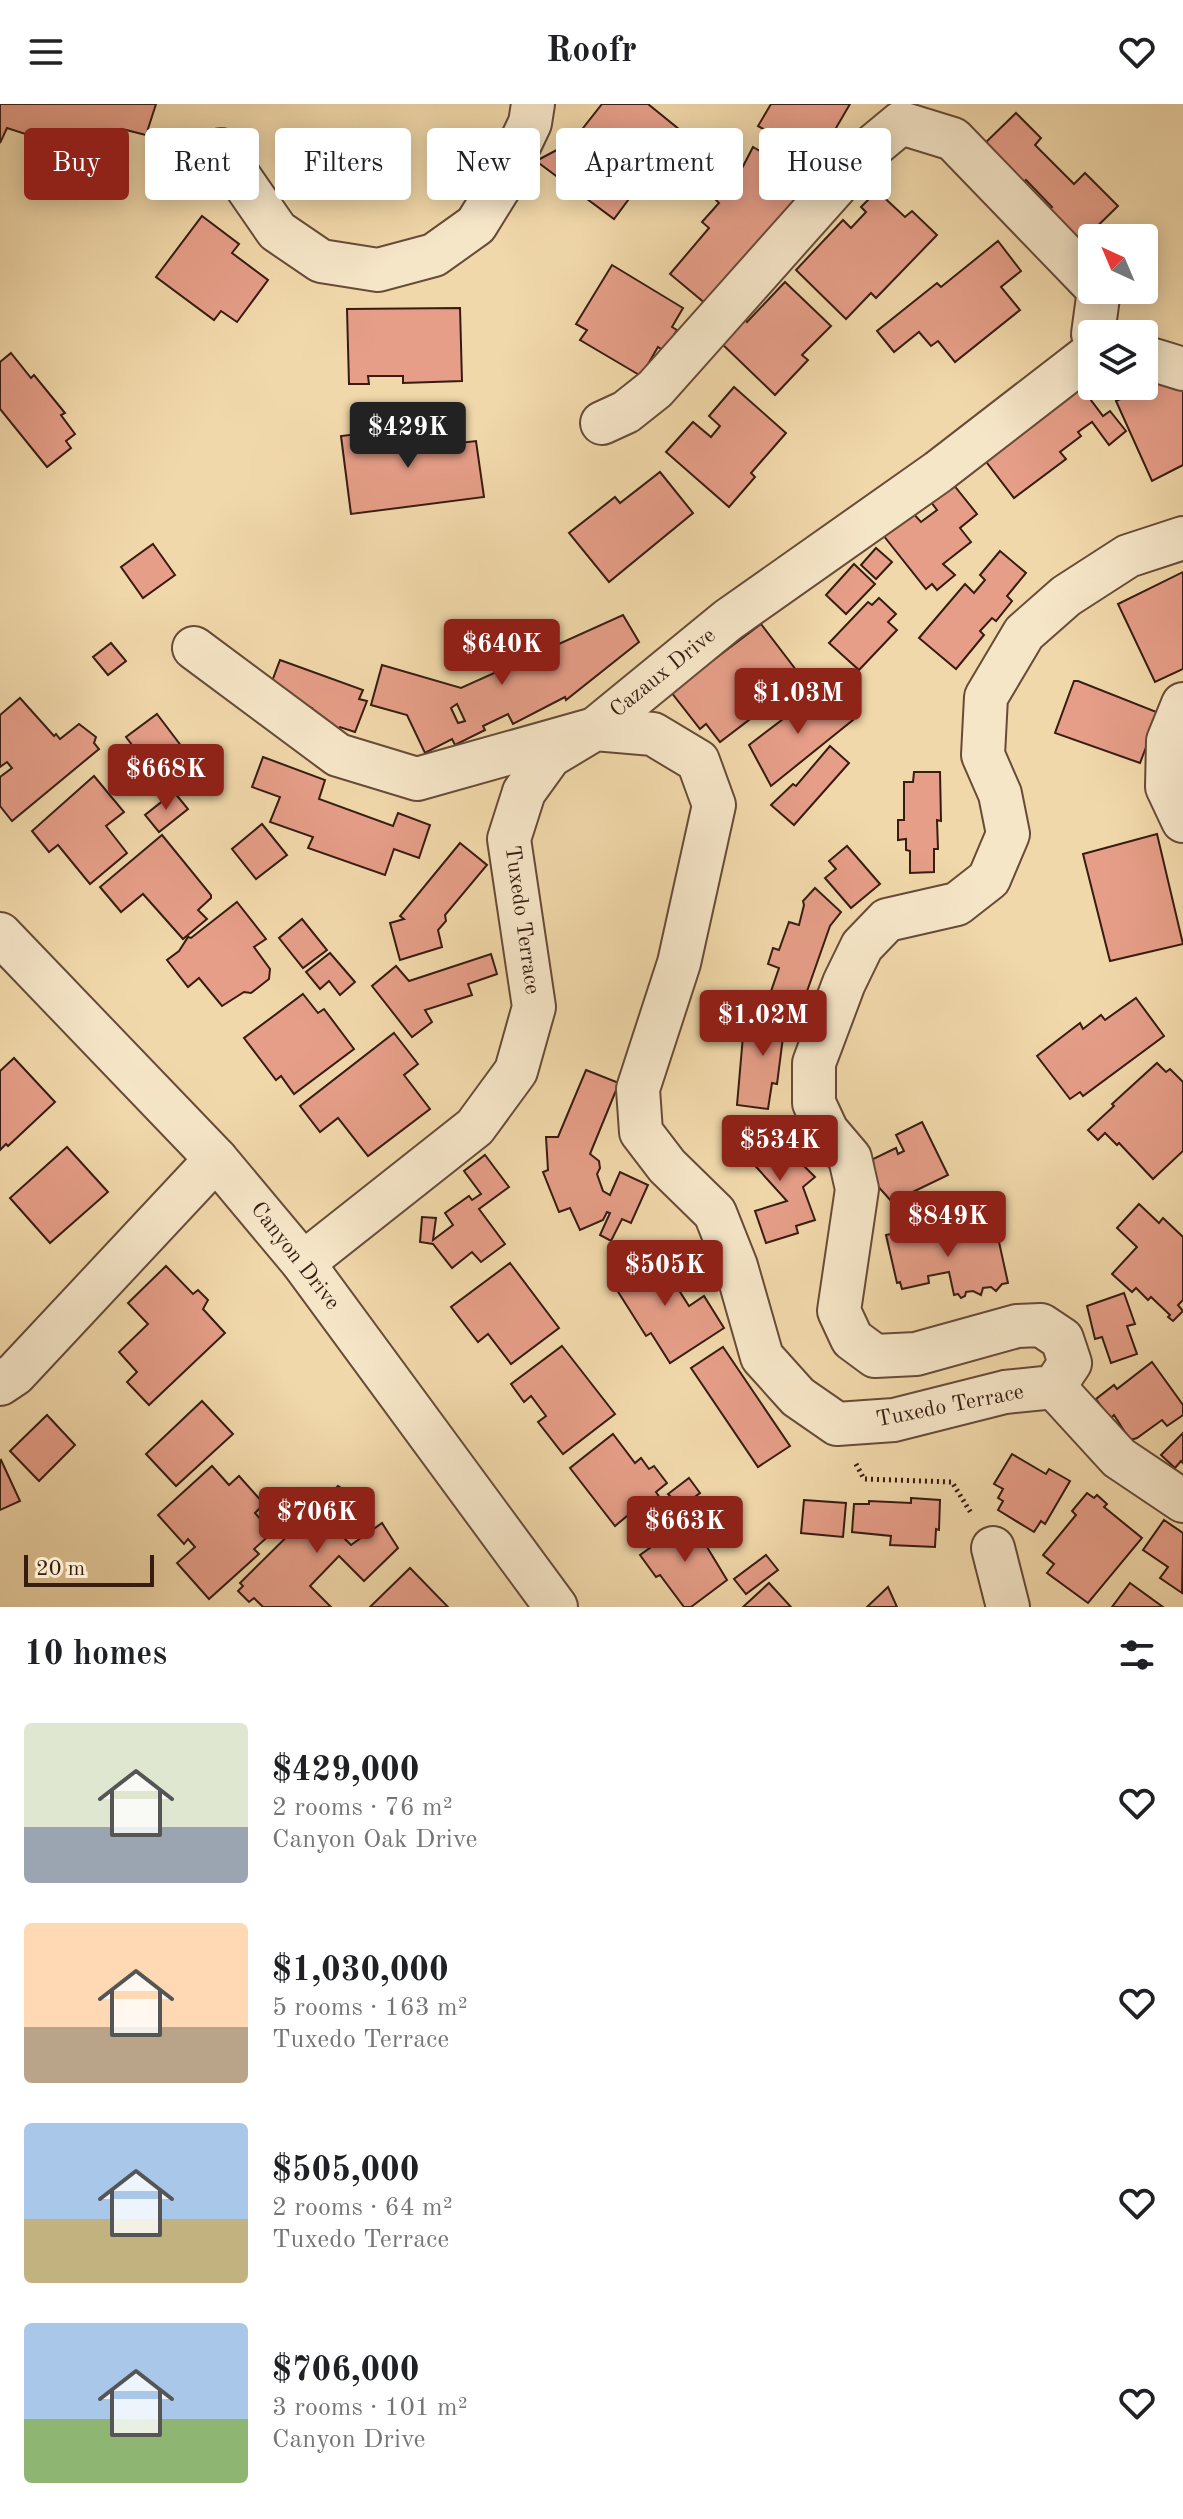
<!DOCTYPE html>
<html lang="en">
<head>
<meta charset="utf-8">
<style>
	body { margin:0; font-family:"Old Standard TT",serif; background:#f2f2f2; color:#202124; height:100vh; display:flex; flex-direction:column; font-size:30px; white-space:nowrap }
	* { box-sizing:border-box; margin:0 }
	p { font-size:26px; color:#757577 }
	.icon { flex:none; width:44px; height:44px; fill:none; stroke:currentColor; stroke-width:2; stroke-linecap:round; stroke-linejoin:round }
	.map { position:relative; height:1503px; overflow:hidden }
	.details { display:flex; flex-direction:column; background:#fff; flex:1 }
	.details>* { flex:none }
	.guide { position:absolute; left:24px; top:24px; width:1136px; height:72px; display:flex; gap:16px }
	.needle { width:52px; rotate:316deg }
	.fabs { position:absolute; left:1078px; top:120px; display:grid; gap:16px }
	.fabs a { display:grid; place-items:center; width:80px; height:80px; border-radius:8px; background:#fff; box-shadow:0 4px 20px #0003; font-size:40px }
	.scale { position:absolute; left:24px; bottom:20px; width:130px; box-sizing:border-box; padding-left:8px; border:4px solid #371c12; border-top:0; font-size:22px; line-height:28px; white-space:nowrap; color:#371c12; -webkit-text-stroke:6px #f6e6c8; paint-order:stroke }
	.price { position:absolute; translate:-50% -68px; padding:0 18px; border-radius:8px; background:#8f2418; color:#fff; font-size:26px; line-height:52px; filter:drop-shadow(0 2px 4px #0008) }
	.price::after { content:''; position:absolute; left:50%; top:48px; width:24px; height:18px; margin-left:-12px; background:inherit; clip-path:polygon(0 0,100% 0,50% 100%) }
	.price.selected { background:#222; color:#fff }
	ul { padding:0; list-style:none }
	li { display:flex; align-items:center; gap:24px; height:200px; padding:0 24px }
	li span { display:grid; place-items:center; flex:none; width:224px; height:160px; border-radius:8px; color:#555 }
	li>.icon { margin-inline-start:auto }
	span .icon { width:96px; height:96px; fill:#fffc; stroke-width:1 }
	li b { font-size:34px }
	h2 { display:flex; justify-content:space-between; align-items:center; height:96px; padding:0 24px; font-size:34px }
	.pill { padding:0 28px; border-radius:8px; background:#fff; box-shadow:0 4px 20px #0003; font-size:28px; line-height:72px }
	.pill.selected { background:#8f2418; color:#fff }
	header { display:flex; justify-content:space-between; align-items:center; height:104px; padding:0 24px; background:#fff; font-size:36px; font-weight:600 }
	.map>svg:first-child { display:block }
</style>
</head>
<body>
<header><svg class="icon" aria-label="menu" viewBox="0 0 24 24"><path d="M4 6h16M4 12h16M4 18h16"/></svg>Roofr<svg class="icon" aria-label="heart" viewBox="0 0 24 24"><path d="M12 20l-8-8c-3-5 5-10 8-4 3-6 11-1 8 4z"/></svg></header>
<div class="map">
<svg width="1183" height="1503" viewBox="0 0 1183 1503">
	<rect width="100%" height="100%" fill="#f1d8aa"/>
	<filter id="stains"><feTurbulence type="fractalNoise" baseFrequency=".0025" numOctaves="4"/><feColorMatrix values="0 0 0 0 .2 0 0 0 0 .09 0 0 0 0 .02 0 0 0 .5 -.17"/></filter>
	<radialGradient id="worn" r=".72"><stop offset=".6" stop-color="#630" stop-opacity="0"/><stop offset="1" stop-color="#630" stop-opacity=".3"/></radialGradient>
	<g fill="#e69e88" stroke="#371c12" stroke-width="2" fill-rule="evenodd">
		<polygon points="0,0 156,0 146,31 122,25 106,79 53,63 58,49 29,39 32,32 7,24 0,39"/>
		<polygon points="602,0 648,0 680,26 614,115 536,57 572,38"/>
		<polygon points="771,0 850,0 818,55 758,22"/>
		<polygon points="1016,9 1041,34 1035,41 1074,80 1085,69 1118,102 1079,140 1047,108 1052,103 1026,76 1020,82 981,43"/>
		<polygon points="753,43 786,62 807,82 706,200 670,170 709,124 702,118 719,99 714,94 735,69 738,72"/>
		<polygon points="877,87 905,113 912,107 937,131 876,194 871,189 846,215 796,166 843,116 851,124 866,108 861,103"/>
		<polygon points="202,112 239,140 232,149 268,176 237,218 221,207 214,216 156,173"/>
		<polygon points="998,137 1021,167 1001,183 1020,206 955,258 938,237 931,242 919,228 894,248 877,227 937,179 941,183"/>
		<polygon points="612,161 683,204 672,223 677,226 664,247 658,243 641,272 580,236 587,226 576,220"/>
		<polygon points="785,178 831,222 802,251 808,256 775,291 719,237 742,213 747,218"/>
		<polygon points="460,204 462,277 403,279 403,272 368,272 369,280 349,280 347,205"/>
		<polygon points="11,249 31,274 34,271 65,309 61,311 75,330 66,337 71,344 47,363 0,305 0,258"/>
		<polygon points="1164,275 1183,280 1183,361 1152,377 1116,297"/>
		<polygon points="734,283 786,329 751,369 755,373 729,403 666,348 693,318 711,333 720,322 709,312"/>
		<polygon points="1081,283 1103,312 1110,307 1126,327 1109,341 1092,318 1078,328 1081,332 1060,348 1066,355 1014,394 984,355"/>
		<polygon points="431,321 434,342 476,337 484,393 351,410 341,332"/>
		<polygon points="660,368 693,409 609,478 569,429 615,393 620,399"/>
		<polygon points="953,380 977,410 960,424 971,438 943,460 955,471 937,486 932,480 926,485 883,431 912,408 921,418 937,406 931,398"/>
		<polygon points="153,440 175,471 143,494 121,463"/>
		<polygon points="876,444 892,458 876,475 861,461"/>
		<polygon points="1000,447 1026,469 1007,492 1012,497 996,517 992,514 980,527 984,531 956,565 919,534 965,480 974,489 985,476 980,471"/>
		<polygon points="854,460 875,480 846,510 826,491"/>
		<polygon points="1183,468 1183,565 1155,578 1118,500"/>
		<polygon points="879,494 896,510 888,518 897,526 859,566 829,539 868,498 872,501"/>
		<path d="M623 511 639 538 566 596 565 593 513 620 508 610 483 622 485 626 455 641 452 635 425 649 407 611 371 601 382 561 461 584ZM457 600 465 617 458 619 451 604Z"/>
		<polygon points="761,520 803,575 720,638 706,620 700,625 671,588"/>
		<polygon points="111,539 126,557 108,571 93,553"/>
		<polygon points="280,556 363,586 359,595 367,597 355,628 340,623 335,627 309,611 312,604 268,588"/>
		<polygon points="1074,577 1078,577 1159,609 1140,659 1055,629"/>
		<polygon points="820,587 853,616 771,682 749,641"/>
		<polygon points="20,594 54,632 56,630 60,635 79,620 96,633 94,639 99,645 12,717 0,702 0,673 12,664 7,658 0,663 0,611"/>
		<polygon points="157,610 182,643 151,666 126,633"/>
		<polygon points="830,642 849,659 794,721 771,701 793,680 796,682"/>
		<polygon points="263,653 325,676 319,695 393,722 398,709 430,721 419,754 394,745 385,771 308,744 313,733 270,718 280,693 252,683"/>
		<polygon points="914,668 940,668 941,717 937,716 938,745 934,745 934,768 910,769 910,747 906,746 906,735 898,736 898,716 904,716 904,678 913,678"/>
		<polygon points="94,672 124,708 106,722 127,749 90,780 58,741 49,748 32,727"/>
		<polygon points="174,688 188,705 159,728 145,711"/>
		<polygon points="262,720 287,751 256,775 232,745"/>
		<polygon points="1157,730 1183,840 1110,857 1083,750"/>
		<polygon points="162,731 211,791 211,794 198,806 207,815 183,835 143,790 121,808 100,783"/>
		<polygon points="460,739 487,761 445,811 446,817 438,826 442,843 400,856 390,819 404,815 400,812"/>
		<polygon points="847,742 880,780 851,804 825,774 836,765 829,757"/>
		<polygon points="815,784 841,808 830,822 799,910 767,899 779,864 768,860 773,844 779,846 789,818 799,821 804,801 803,797"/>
		<polygon points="237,798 266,835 254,843 270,865 269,875 251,889 244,888 222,902 199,874 188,883 167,856 179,847 188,833 191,834"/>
		<polygon points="302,815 327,846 303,864 279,834"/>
		<polygon points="330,849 355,878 340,891 329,877 320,885 306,868"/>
		<polygon points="491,850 497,870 468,880 472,891 425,906 432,918 412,933 372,882 396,862 409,877"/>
		<polygon points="303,890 318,909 324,905 354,945 294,990 281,972 276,976 244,934"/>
		<polygon points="1136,894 1164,932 1083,992 1080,988 1070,995 1037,952 1080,919 1083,925 1101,911 1105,916"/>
		<polygon points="758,905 798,913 793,935 783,933 777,980 772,979 768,1005 737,1001 743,932 752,933"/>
		<polygon points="394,929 418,960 404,971 430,1005 368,1052 338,1014 320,1028 300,1002"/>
		<polygon points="14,954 55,998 8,1042 6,1040 0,1046 0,967"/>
		<polygon points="1157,959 1166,968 1170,965 1183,978 1183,1047 1153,1075 1119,1039 1117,1041 1105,1029 1098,1036 1088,1026 1114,1002 1112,1000"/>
		<polygon points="586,966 619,979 590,1050 599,1057 600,1064 597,1070 603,1087 610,1091 620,1068 648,1081 631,1119 622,1115 611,1137 600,1131 610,1109 607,1108 603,1116 580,1126 570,1104 559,1108 543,1068 548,1066 546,1033 558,1033"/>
		<polygon points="922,1018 948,1071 892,1098 875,1079 873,1055 896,1044 898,1050 904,1047 896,1031"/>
		<polygon points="767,1019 773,1026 779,1020 790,1032 782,1040 815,1073 803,1083 815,1116 796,1122 798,1129 766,1139 755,1107 787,1097 739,1044"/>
		<polygon points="67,1043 108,1088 50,1139 10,1094"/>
		<polygon points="485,1051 509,1083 479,1105 505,1140 481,1158 472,1148 452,1164 433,1140 420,1138 422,1113 436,1114 433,1136 453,1121 445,1109 469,1092 472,1096 481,1090 464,1067"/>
		<polygon points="1139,1100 1159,1119 1163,1114 1183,1133 1183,1196 1178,1201 1183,1207 1173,1217 1168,1213 1170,1211 1151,1193 1148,1196 1136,1184 1132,1188 1112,1170 1137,1143 1117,1124"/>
		<polygon points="970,1117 974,1134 997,1129 1008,1179 1002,1180 996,1187 991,1183 983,1184 981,1191 973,1187 966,1188 965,1192 961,1194 958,1190 954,1191 949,1168 928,1172 929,1179 902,1185 900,1178 897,1179 886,1131 920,1124 921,1132 955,1124 955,1120"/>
		<polygon points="654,1147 689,1202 704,1192 724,1224 670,1259 651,1229 646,1232 610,1175"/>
		<polygon points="510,1159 559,1224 511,1260 488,1230 478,1238 451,1203"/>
		<polygon points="166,1162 193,1190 198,1186 208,1196 203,1205 225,1229 149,1301 127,1278 137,1268 119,1248 148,1220 128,1199"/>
		<polygon points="1124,1189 1135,1220 1127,1222 1137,1250 1111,1259 1102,1233 1095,1235 1087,1202"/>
		<polygon points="562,1242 615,1310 563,1350 538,1318 546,1312 531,1292 524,1298 511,1280"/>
		<polygon points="723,1243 790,1342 758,1363 691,1264"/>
		<polygon points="1152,1258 1183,1301 1183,1311 1167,1322 1162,1316 1137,1334 1130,1336 1114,1311 1110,1315 1096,1295 1114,1281 1117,1285"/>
		<polygon points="202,1297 233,1330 176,1382 146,1350"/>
		<polygon points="47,1311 75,1341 39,1377 10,1347"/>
		<polygon points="1183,1329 1183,1359 1181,1357 1175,1364 1161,1351"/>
		<polygon points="613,1330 635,1359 641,1354 649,1365 654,1362 667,1379 656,1388 660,1394 642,1408 638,1403 615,1422 570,1364"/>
		<polygon points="1012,1350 1046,1370 1049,1365 1070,1377 1045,1420 1041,1417 1034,1428 998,1406 1003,1397 998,1394 1003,1385 994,1380"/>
		<polygon points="1,1356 20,1397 0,1406 0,1357"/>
		<polygon points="212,1362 229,1381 239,1372 264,1400 255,1409 272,1429 254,1445 259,1450 209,1495 177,1459 195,1443 188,1435 184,1440 158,1411"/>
		<polygon points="689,1374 700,1389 672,1410 664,1399 671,1393 668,1390"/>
		<polygon points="338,1382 370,1402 341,1431 351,1441 382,1419 398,1444 364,1477 339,1452 310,1482 331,1503 263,1503 254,1494 249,1498 238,1487 243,1482 240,1479"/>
		<polygon points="1087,1389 1094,1394 1097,1391 1107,1400 1104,1403 1142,1434 1088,1499 1047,1469 1054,1460 1043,1451 1076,1411 1072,1407"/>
		<polygon points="911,1394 940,1396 939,1426 936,1425 935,1443 890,1441 891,1432 852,1428 854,1400 869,1400 869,1397 911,1399"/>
		<polygon points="804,1396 846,1399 843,1433 801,1429"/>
		<polygon points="682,1415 701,1440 711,1433 715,1438 707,1443 727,1476 691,1503 684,1503 660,1471 656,1473 640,1451 661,1436 658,1433"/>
		<polygon points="1164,1416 1183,1429 1182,1489 1160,1474 1168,1463 1143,1446"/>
		<polygon points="766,1451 778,1466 746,1490 734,1475"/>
		<polygon points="410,1464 448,1503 370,1503"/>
		<polygon points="769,1479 791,1503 743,1503"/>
		<polygon points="1130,1479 1163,1503 1112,1503"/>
		<polygon points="888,1483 897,1503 867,1503"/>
	</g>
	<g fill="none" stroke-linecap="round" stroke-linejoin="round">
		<defs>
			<g id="minor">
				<polyline points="221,46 277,127 321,157 378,166 434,151 476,121 499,84 530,19 533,0"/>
				<polyline points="1093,230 1099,186"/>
				<polyline points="1144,253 1183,265"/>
				<polyline points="602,319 626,308 655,285 866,48 901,19 953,35 1092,179"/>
				<polyline points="194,544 338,651 417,675 595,625 728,516 938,368 1092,249"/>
				<polyline points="1183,600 1168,637 1167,683 1183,717"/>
				<polyline points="0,830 216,1055 303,1159 556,1503"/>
				<polyline points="303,1159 475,1023 516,967 534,903 509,735 524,688 550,652 595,625 653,630 698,657 714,701 679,859 638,985 641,1028 667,1062 715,1109 736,1162 762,1253 798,1293 837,1320 894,1316 1005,1288 1054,1283 1070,1259 1062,1235 1041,1221 1017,1222 916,1250 875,1252 852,1235 839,1207 857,1085 850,1054 827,1027 814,999 814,959 844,879 862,842 887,816 957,800 989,775 1008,730 1000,690 983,651 986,593 1024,529 1066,492 1128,452 1183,434"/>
				<polyline points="0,1280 15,1270 216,1055"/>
				<polyline points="1054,1283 1119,1354 1183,1397"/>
				<polyline points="993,1444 1008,1503"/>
			</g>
		</defs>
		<use href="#minor" stroke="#664b38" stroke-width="46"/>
		<polyline stroke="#371c12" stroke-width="5" stroke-dasharray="2 4" stroke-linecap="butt" points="856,1360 864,1375 952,1378 971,1409"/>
		<use href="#minor" stroke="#f6e6c8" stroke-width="42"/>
	</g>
	<g text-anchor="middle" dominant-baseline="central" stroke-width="7" stroke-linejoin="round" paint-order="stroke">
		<g font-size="22" fill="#371c12" stroke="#f6e6c8">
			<text transform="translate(663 569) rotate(-39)">Cazaux Drive</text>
			<text transform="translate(522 816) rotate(82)">Tuxedo Terrace</text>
			<text transform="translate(295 1152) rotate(52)">Canyon Drive</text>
			<text transform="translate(950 1302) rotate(-11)">Tuxedo Terrace</text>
		</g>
	</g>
	<rect width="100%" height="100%" filter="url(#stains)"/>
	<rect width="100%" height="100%" fill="url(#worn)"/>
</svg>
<div class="fabs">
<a><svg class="needle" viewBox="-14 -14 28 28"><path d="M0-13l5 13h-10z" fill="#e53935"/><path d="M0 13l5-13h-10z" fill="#757577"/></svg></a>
<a><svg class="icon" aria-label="layers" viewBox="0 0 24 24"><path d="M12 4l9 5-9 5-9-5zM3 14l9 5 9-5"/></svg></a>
</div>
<div class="scale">20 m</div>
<b class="price selected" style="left:408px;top:366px">$429K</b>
<b class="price" style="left:502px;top:583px">$640K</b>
<b class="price" style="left:798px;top:632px">$1.03M</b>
<b class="price" style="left:166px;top:708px">$668K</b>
<b class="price" style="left:763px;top:954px">$1.02M</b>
<b class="price" style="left:780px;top:1079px">$534K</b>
<b class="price" style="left:948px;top:1155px">$849K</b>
<b class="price" style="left:665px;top:1204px">$505K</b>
<b class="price" style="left:317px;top:1451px">$706K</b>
<b class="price" style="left:685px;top:1460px">$663K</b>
<div class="guide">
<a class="pill selected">Buy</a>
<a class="pill">Rent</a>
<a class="pill">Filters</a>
<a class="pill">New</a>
<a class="pill">Apartment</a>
<a class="pill">House</a>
</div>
</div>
<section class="details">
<h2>10 homes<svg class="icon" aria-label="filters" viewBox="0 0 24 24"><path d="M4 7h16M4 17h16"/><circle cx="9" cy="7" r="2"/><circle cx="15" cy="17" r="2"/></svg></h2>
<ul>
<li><span style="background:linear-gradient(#dfe7d0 65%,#9aa5b1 0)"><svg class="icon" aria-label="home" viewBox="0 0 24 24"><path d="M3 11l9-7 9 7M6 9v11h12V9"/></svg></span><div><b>$429,000</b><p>2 rooms · 76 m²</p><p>Canyon Oak Drive</p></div><svg class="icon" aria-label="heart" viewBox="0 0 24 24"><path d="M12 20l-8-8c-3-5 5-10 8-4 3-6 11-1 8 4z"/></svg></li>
<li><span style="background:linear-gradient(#ffd9b3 65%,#b9a48a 0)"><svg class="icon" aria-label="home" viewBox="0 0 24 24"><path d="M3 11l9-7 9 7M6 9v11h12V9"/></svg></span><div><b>$1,030,000</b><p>5 rooms · 163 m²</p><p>Tuxedo Terrace</p></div><svg class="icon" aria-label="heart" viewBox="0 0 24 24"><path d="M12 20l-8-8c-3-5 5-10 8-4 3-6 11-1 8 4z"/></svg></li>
<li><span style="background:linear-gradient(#a9c7e8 60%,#c2b280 0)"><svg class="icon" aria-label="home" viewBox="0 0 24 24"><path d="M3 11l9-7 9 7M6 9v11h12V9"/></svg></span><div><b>$505,000</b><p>2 rooms · 64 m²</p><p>Tuxedo Terrace</p></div><svg class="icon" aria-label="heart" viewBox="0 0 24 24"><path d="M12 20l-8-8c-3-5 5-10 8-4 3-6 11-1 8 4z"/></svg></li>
<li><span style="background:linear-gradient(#a9c7e8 60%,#8fb573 0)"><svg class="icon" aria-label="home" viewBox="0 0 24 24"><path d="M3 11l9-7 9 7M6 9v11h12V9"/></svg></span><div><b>$706,000</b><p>3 rooms · 101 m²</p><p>Canyon Drive</p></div><svg class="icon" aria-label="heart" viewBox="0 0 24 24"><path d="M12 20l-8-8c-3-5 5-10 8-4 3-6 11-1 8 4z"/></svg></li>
</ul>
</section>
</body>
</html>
